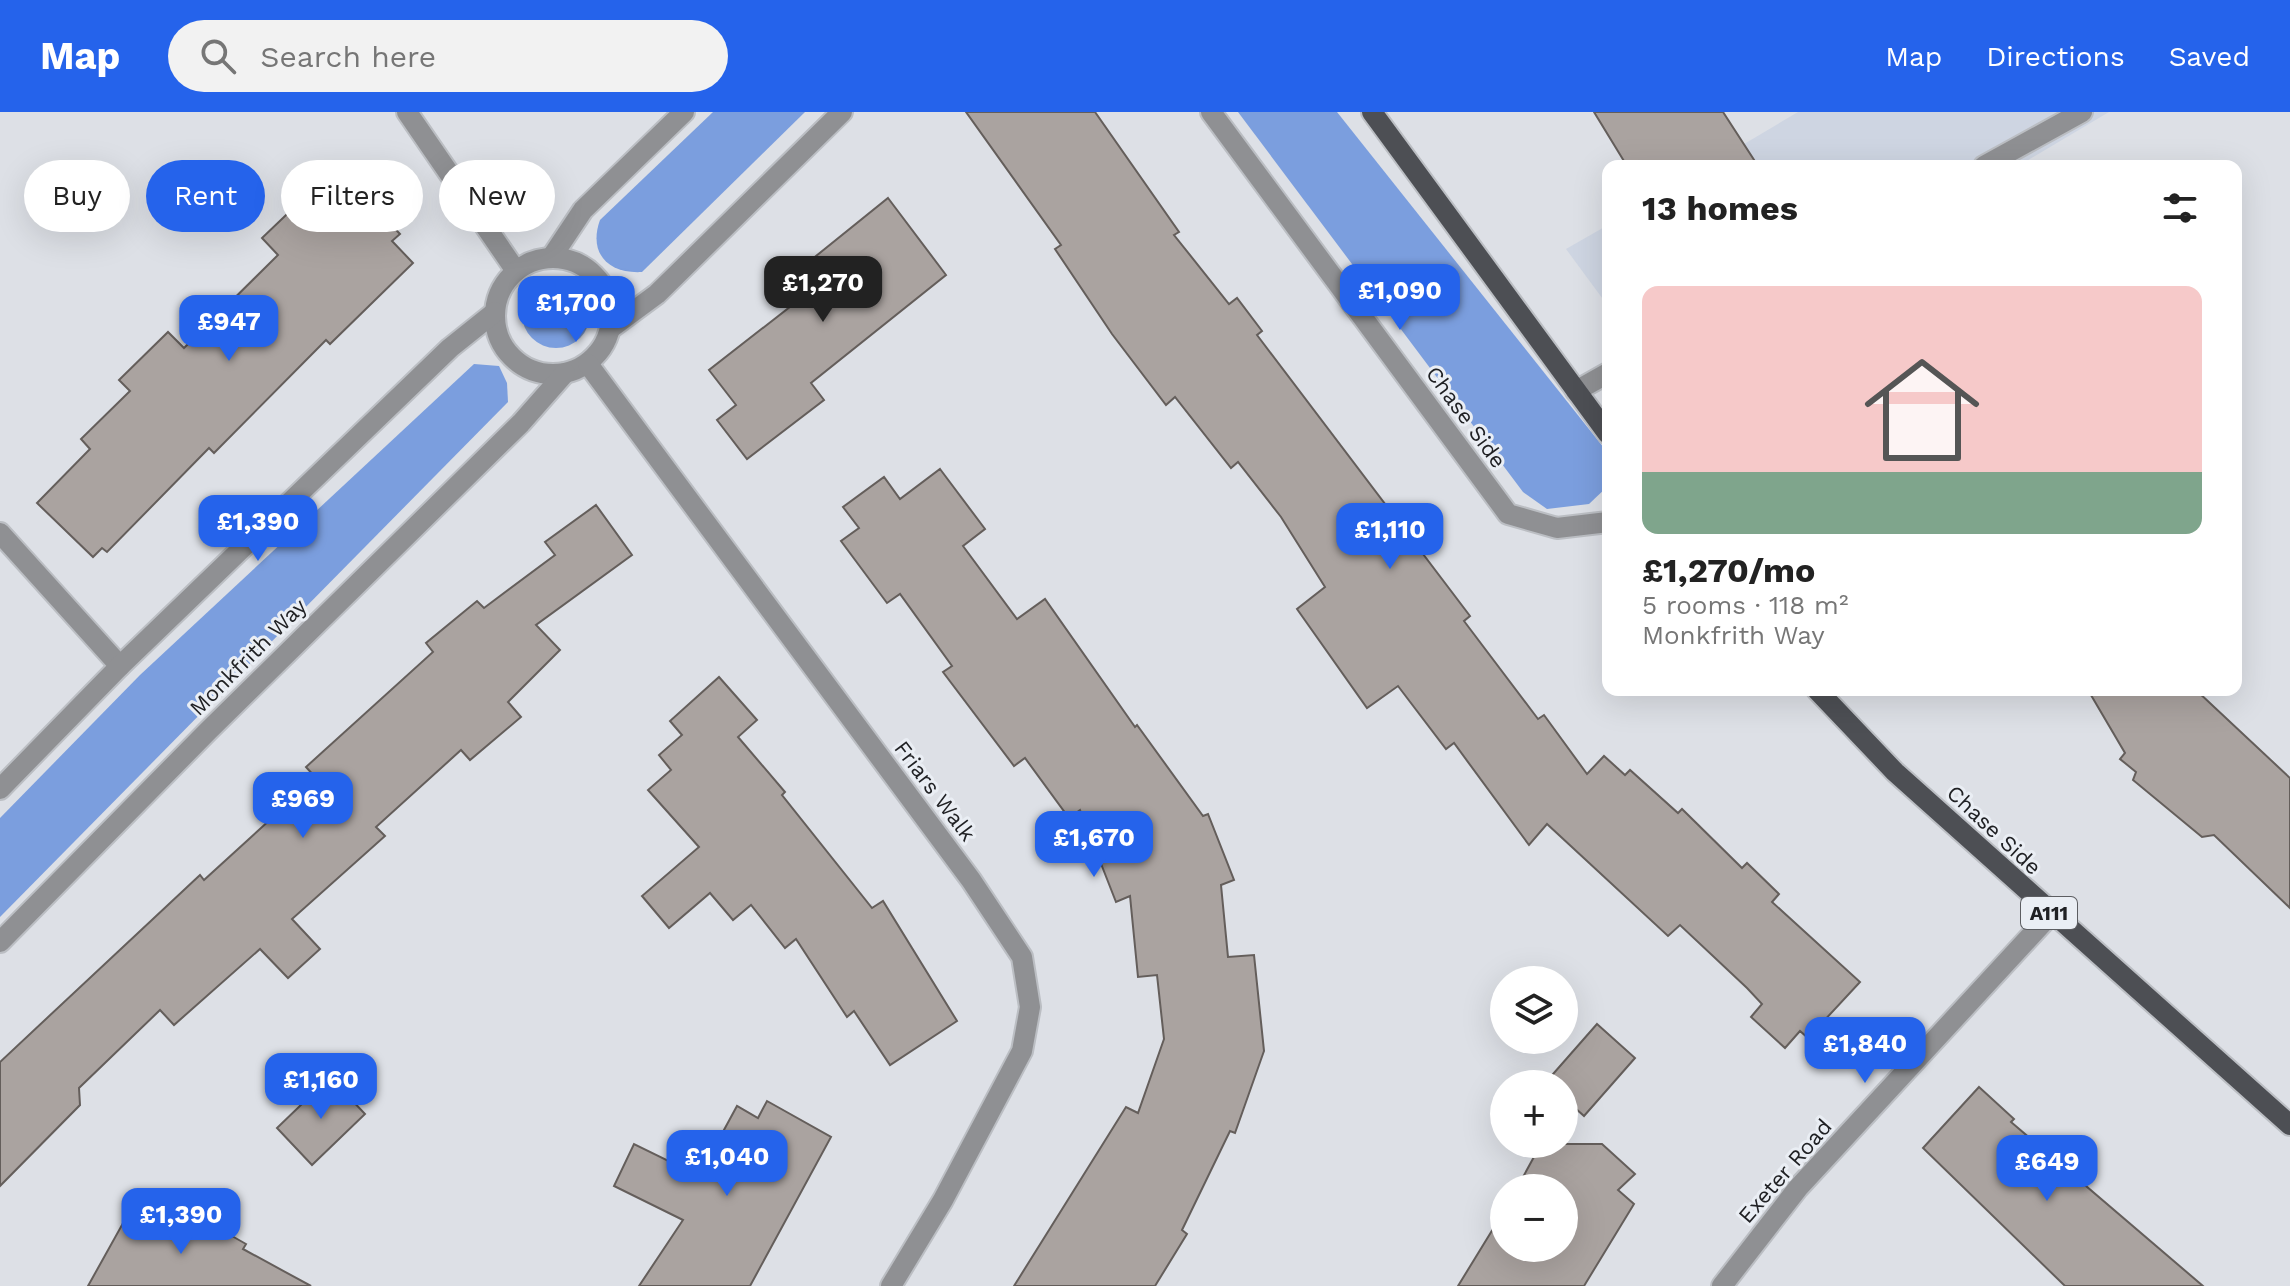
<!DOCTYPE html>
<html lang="en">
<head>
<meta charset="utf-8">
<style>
	body { margin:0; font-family:"Work Sans",sans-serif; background:#f2f2f2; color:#222; height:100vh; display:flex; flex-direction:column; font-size:30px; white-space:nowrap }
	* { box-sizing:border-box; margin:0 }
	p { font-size:26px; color:#767676 }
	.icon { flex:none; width:44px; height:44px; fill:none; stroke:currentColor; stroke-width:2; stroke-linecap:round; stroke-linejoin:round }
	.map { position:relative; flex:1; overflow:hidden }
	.panel { position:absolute; left:1602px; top:48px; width:640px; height:536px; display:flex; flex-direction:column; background:#fff; border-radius:16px; box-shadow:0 8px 32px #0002 }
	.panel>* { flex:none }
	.top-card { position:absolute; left:24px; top:48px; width:760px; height:72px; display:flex; gap:16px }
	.buttons { position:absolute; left:1490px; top:854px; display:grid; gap:16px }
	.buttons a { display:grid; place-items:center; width:88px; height:88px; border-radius:50%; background:#fff; box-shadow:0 8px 32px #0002; font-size:40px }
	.price { position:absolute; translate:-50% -68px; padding:0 18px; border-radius:16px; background:#2563eb; color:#fff; font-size:26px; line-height:52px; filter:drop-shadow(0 2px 4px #0008) }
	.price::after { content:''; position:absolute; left:50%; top:48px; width:24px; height:18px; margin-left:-12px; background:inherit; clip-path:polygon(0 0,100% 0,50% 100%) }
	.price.current { background:#222; color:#fff }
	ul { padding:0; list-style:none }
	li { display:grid; align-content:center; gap:16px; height:424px; padding:0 40px }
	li+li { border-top:2px solid #e0e0e0 }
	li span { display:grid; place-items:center; height:248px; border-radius:16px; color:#555 }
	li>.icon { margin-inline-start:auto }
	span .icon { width:144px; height:144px; fill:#fffc; stroke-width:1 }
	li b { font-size:34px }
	h2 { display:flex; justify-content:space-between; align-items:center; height:96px; padding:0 40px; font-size:34px }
	.chip { padding:0 28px; border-radius:36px; background:#fff; box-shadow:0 8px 32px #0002; font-size:28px; line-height:72px }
	.chip.current { background:#2563eb; color:#fff }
	header { display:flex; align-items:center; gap:48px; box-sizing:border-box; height:112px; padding:0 40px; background:#2563eb; color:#fff }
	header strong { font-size:38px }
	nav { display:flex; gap:44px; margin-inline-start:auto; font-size:28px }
	.search { width:560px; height:72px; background:#f2f2f2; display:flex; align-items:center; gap:20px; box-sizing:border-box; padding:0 28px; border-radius:44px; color:#767676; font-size:30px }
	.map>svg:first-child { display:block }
</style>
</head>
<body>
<header>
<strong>Map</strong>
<div class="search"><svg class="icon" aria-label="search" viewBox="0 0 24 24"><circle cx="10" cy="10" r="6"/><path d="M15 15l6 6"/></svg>Search here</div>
<nav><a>Map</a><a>Directions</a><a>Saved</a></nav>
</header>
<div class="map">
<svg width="2290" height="1174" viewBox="0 0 2290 1174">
	<rect width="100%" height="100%" fill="#dde0e6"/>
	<g fill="#ced5e2">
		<polygon points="1798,0 2109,0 2018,54 1707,54"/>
		<polygon points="1608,113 1608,194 1566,137"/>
	</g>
	<g fill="#7b9ede">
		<path d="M713 0H805L642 160C608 162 588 141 600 108Z"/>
		<polygon points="1238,0 1337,0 1608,341 1608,374 1589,392 1547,397 1523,380"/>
		<circle cx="556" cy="202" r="34"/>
		<polygon points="474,252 499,254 507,271 508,290 0,805 0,706 140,563"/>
	</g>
	<g fill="#aaa3a0" stroke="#645e5b" stroke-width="2">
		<polygon points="966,0 1095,0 1179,120 1174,123 1229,192 1237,186 1262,219 1257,223 1470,504 1464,509 1538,607 1544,603 1587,662 1604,644 1625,663 1630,658 1678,701 1682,697 1742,756 1747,751 1779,782 1772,790 1860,870 1808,926 1800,919 1785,936 1751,905 1762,892 1747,876 1680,813 1668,824 1547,712 1529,733 1454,631 1446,637 1398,574 1367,596 1297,497 1325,475 1281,405 1238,350 1231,356 1175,285 1166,293 1112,222 1055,137 1061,133"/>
		<polygon points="1594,0 1723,0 1758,54 1627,54"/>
		<polygon points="329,62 342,76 349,69 400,122 392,129 413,151 330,232 326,228 214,341 209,336 107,440 102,436 93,445 37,391 90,337 81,327 130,279 119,268 168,220 184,236 278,143 262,126"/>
		<polygon points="888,86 946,163 811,271 824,288 747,347 717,308 736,293 709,258 800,187 785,169"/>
		<polygon points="940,357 985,417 963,434 1017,507 1045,487 1135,615 1137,613 1203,704 1208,702 1234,768 1221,773 1228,845 1254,843 1264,939 1235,1021 1230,1019 1182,1118 1187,1122 1155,1174 1014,1174 1126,995 1138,1001 1164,927 1157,863 1138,865 1130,784 1116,790 1080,698 1069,706 1025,646 1014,654 943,560 952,554 900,482 887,491 841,429 859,416 843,395 884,365 900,387"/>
		<polygon points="596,393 632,443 536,513 560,538 508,590 521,605 470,648 461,638 376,715 385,724 292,807 320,837 288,866 260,837 174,913 160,898 79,976 80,993 0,1074 0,950 200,763 204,768 316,666 306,655 433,540 426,531 477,489 484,496 555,443 545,430"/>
		<polygon points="719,565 757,608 738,625 785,680 782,683 872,796 883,789 957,909 890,953 854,899 847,905 796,827 785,836 751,793 733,808 710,781 669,816 642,784 699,735 648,678 671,658 659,643 682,623 670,609"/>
		<polygon points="2088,578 2196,578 2290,666 2290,796 2214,723 2202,725 2133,668 2136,660 2120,647 2125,641"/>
		<polygon points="1597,912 1635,946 1584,1004 1564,986 1564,972 1546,970"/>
		<polygon points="330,965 365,1002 312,1053 277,1016"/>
		<polygon points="1979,975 2014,1007 2011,1010 2203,1174 2065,1174 1923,1036"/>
		<polygon points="767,989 831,1025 750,1174 639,1174 683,1108 614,1074 634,1032 699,1064 737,994 758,1006"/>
		<polygon points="1541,1032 1602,1032 1635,1062 1618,1078 1634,1092 1584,1174 1458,1174 1504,1099 1504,1136 1564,1136 1564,1076 1517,1076"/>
		<polygon points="137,1086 203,1121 209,1111 246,1132 243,1137 311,1174 88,1174"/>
	</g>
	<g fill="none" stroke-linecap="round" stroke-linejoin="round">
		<defs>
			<g id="lane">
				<polyline points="1984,54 2082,0"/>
				<polyline points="1576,279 1608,261"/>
			</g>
			<g id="street">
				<polyline points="407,0 516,159"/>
				<polyline points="1211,0 1508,402 1557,416 1608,410"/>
				<polyline points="551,146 583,98 684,0"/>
				<circle cx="553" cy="204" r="58"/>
				<polyline points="611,216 657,182 842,0"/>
				<polyline points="588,252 971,768 1022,845 1030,895 1022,939 943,1088 891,1174"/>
				<polyline points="0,421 120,554"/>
				<polyline points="0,677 120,554 450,236 495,200"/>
				<polyline points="0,830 208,619 521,311 565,261"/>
				<polyline points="1722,1174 1798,1076 2050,803"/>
			</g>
			<g id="primary">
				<polyline points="1372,0 1608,322"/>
				<polyline points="1817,578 1895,660 2290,1013"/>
			</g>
		</defs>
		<use href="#lane" stroke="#bbbec3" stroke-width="24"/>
		<use href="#street" stroke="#bbbec3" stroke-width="24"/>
		<use href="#primary" stroke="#bbbec3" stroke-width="24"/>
		<use href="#lane" stroke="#8f9093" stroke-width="20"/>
		<use href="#street" stroke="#8f9093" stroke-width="20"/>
		<use href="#primary" stroke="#4d4f54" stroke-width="20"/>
	</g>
	<g text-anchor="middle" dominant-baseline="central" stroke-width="6" stroke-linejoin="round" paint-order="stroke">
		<rect fill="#eaeef4" stroke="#5d5e62" stroke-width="2" x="2021" y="785" width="56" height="32" rx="6"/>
		<g font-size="20" font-weight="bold" fill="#202124">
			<text x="2049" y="801">A111</text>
		</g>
		<g font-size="22" fill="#202124" stroke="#eaeef4">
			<text transform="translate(1466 305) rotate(54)">Chase Side</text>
			<text transform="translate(248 545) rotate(-45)">Monkfrith Way</text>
			<text transform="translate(935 679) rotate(53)">Friars Walk</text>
			<text transform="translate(1994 718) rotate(43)">Chase Side</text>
			<text transform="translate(1785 1059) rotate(-49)">Exeter Road</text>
		</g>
	</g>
</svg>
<div class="buttons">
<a><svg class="icon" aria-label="layers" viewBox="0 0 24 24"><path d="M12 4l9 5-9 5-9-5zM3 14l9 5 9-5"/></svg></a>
<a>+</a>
<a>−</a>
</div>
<b class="price current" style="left:823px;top:212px">£1,270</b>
<b class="price" style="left:1400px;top:220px">£1,090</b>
<b class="price" style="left:576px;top:232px">£1,700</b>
<b class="price" style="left:229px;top:251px">£947</b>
<b class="price" style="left:258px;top:451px">£1,390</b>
<b class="price" style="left:1390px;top:459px">£1,110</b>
<b class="price" style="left:303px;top:728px">£969</b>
<b class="price" style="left:1094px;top:767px">£1,670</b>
<b class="price" style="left:1865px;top:973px">£1,840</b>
<b class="price" style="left:321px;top:1009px">£1,160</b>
<b class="price" style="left:727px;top:1086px">£1,040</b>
<b class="price" style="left:2047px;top:1091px">£649</b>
<b class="price" style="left:181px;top:1144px">£1,390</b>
<div class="top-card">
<a class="chip">Buy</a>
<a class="chip current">Rent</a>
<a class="chip">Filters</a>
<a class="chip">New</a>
</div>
<section class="panel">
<h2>13 homes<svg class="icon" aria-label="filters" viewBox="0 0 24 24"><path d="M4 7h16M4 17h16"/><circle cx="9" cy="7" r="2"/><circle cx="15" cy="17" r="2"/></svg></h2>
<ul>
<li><span style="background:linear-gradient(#f6c9c9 75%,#7fa58c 0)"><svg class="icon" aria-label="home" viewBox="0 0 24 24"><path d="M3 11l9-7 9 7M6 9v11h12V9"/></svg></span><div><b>£1,270/mo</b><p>5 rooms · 118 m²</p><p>Monkfrith Way</p></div></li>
</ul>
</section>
</div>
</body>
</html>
